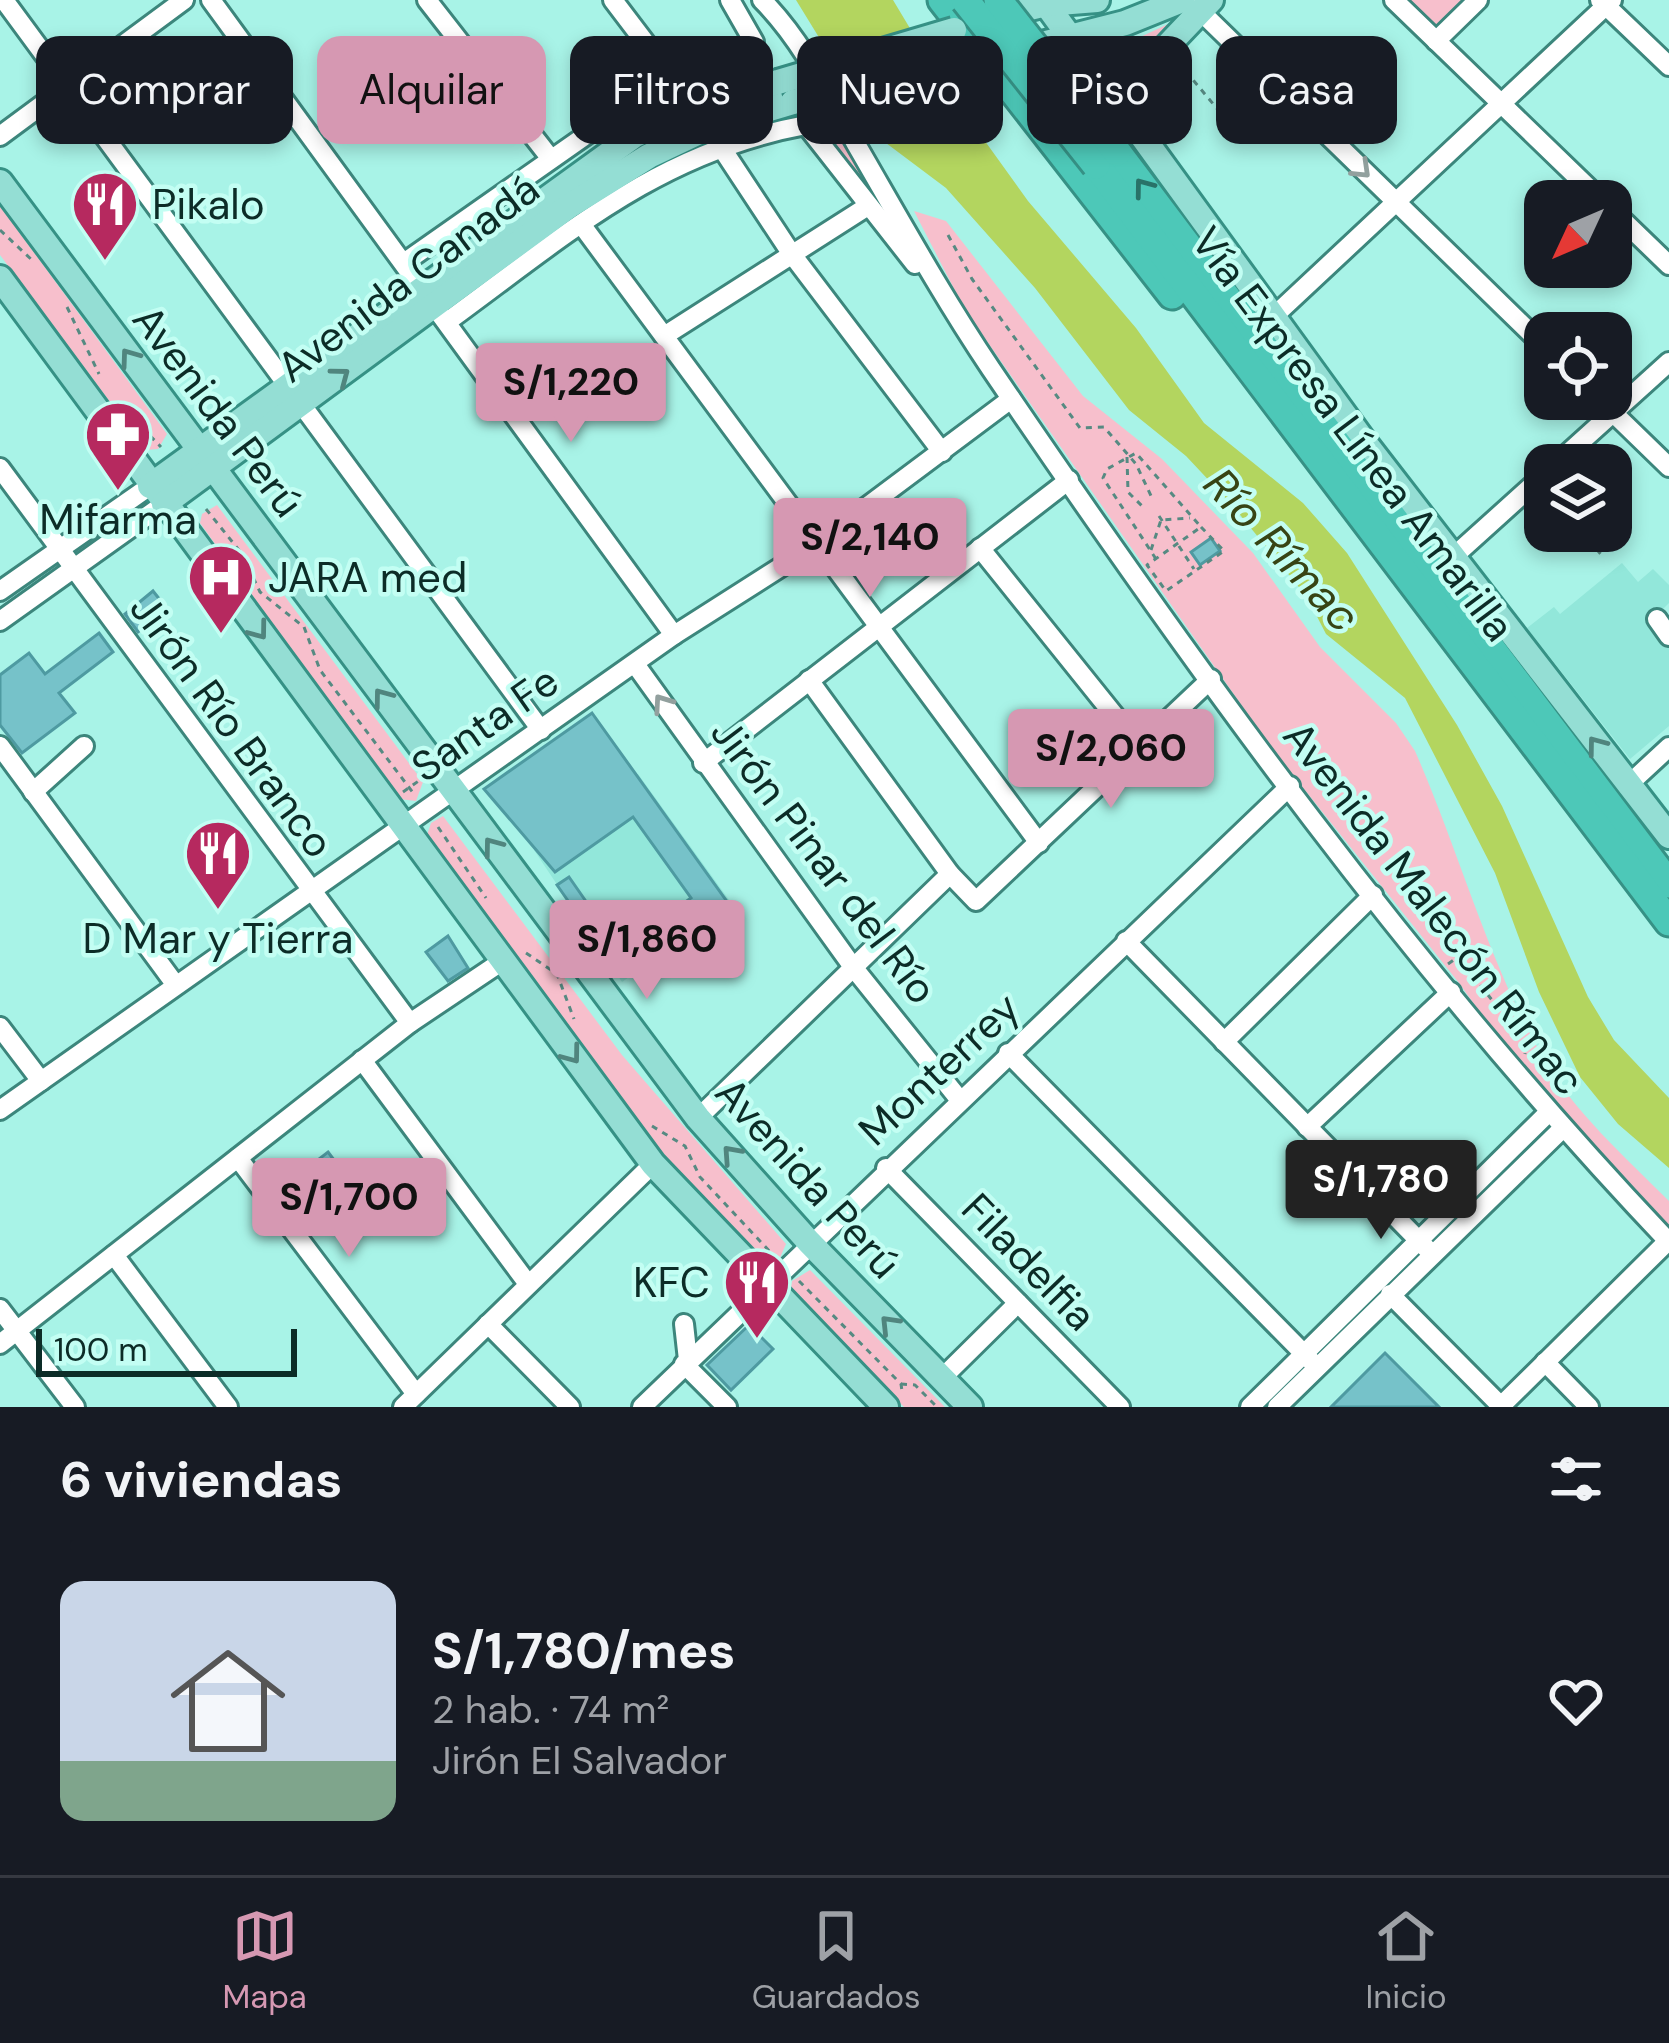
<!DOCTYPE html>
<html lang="es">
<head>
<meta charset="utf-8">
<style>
	body { margin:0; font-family:"DM Sans",sans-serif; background:#242831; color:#f1f3f6; height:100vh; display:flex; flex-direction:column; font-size:45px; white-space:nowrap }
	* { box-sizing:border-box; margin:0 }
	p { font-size:39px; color:#9ea1a6 }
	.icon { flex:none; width:66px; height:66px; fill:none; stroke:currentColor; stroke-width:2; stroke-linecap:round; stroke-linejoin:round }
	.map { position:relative; height:1407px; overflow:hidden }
	.panel { display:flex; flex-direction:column; background:#171b24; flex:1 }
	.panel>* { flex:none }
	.top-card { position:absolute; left:36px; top:36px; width:1599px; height:108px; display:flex; gap:24px }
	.needle { width:78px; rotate:226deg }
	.controls { position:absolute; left:1524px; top:180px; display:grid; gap:24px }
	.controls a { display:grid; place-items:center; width:108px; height:108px; border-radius:24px; background:#171b24; box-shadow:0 6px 18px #0003; font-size:60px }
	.scale { position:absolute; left:36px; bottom:30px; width:261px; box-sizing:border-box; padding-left:12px; border:6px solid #0c2c27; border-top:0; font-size:33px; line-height:42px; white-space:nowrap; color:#0c2c27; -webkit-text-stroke:9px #c3fef3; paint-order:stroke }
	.price { position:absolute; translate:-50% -102px; padding:0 27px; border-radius:12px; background:#d698b2; color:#111; font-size:39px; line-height:78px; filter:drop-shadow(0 3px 6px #0008) }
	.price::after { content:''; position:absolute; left:50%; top:72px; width:36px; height:27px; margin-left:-18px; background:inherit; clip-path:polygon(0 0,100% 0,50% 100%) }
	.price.active { background:#222; color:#fff }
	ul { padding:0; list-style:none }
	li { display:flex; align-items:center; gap:36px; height:300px; padding:0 60px }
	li+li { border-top:3px solid #363941 }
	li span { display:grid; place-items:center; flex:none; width:336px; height:240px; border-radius:24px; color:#555 }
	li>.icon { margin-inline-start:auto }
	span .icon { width:144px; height:144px; fill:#fffc; stroke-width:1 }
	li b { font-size:51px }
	h2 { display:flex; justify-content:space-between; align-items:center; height:144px; padding:0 60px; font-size:51px }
	.tag { padding:0 42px; border-radius:24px; background:#171b24; box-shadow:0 6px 18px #0003; font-size:42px; line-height:108px }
	.tag.active { background:#d698b2; color:#111 }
	.tabs { display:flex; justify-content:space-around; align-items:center; height:168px; border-top:3px solid #363941; background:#171b24; font-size:33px; color:#9ea1a6 }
	.tabs a { display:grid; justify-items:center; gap:6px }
	.tabs .active { color:#d698b2 }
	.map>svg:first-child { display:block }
</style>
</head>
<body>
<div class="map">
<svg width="1669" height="1407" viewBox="0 0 1669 1407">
	<rect width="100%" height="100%" fill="#a8f3e7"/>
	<g fill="#92e7da">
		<polygon points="1622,563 1638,582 1653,569 1669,585 1669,603 1653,619 1669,641 1669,726 1630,759 1527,628 1554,607 1560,614"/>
		<polygon points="638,774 732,904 622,982 534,850"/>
	</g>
	<g fill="#f7bfcc">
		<polygon points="1402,0 1472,0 1436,33"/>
		<polygon points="1200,9 1123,86 1091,45 1134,40"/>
		<polygon points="831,114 897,233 807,120"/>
		<polygon points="0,206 167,434 158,449 146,450 0,255"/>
		<path d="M914 211 946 221 1083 396 1162 459 1253 553 1320 647 1396 723 1415 751C1459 851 1488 961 1542 1056 1573 1111 1625 1157 1669 1201V1233L1536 1091 1459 983 1272 749 965 310Z"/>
		<polygon points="217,505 423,782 416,801 399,799 200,523 202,514"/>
		<polygon points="443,816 622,1055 786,1244 779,1260 765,1264 665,1159 613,1094 427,835 431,823"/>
		<polygon points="810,1270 945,1407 904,1407 790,1290 792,1281"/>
	</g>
	<polygon fill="#b3d55f" points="796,0 893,0 941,80 1028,201 1136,328 1204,423 1303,503 1347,553 1457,725 1502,806 1588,997 1614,1040 1669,1098 1669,1168 1618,1124 1580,1077 1539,992 1495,873 1405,698 1326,634 1307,597 1232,505 1186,456 1129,410 1035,288 946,188 882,140"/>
	<g fill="#76c2c9" stroke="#4e9aa1" stroke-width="3">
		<polygon points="1211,538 1220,551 1200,565 1191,552"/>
		<polygon points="153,591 168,610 138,632 125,614"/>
		<polygon points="99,633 113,652 59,693 75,713 22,753 0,725 0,675 29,653 45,674"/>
		<polygon points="592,713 728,903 628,973 613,953 691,898 633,817 555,872 484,789"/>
		<polygon points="569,877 615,943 603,951 557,885"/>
		<polygon points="448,936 468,968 448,981 426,952"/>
		<polygon points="328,1152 346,1176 296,1213 279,1190"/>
		<polygon points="749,1325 773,1349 731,1390 707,1365"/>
		<polygon points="1385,1353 1439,1407 1331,1407"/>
	</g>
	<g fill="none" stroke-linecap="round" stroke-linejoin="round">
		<defs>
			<g id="minor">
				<polyline points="4,0 541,730"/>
				<polyline points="211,0 674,635"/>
				<polyline points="427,0 551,159"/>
				<polyline points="613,0 679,87"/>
				<path d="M762 0C802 40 828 94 856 144 900 220 942 296 991 369 1197 673 1416 976 1669 1242"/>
				<polyline points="1394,0 1602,201"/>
				<polyline points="1600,0 1669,66"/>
				<polyline points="1192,3 1545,347"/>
				<polyline points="1436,41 1478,0"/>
				<polyline points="0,136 184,0"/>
				<polyline points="719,144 791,253 942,452"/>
				<polyline points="1611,209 1669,265"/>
				<polyline points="581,224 1039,843"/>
				<polyline points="405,262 602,124 752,50 754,42 730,0"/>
				<polyline points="1273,317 1612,0"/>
				<path d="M448 321C566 235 658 152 806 125L915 264"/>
				<polyline points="664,336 868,206"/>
				<polyline points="1599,399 1669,467"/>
				<polyline points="1555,465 1669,362"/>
				<polyline points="0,468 410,1023"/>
				<polyline points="980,548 1139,746"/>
				<polyline points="1453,557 1545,474"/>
				<polyline points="0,591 150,486"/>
				<polyline points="1657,619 1669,636"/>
				<polyline points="0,621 164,504"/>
				<polyline points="635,664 853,967 959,1099"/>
				<polyline points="809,680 950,874 976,901 1211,679"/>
				<polyline points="0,746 175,984"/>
				<polyline points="703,763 1069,480"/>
				<polyline points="1627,786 1669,747"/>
				<polyline points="33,792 84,746"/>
				<polyline points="1126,941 1431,1253"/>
				<polyline points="0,1027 41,1081"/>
				<polyline points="1224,1042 1373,895"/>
				<polyline points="1008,1053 1317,1367"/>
				<polyline points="362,1060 528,1284"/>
				<polyline points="0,1110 674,635 817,544 1011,399"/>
				<polyline points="698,1118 950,874"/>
				<polyline points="1307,1127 1451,992"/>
				<polyline points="238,1158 416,1394"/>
				<polyline points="886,1168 1120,1407"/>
				<polyline points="114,1255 228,1407"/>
				<polyline points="1390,1294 1501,1406"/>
				<polyline points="0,1309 75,1407"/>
				<polyline points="488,1324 570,1407"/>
				<polyline points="684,1324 688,1360"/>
				<polyline points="0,1344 410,1023 501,962"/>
				<polyline points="1545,1362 1589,1407"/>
				<polyline points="684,1364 727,1407"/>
				<polyline points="942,1378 1018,1303"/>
				<polyline points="403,1407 653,1164"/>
				<polyline points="642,1407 1290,786"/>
				<polyline points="1250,1407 1548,1113"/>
				<polyline points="1277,1407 1562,1129"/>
				<polyline points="1500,1407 1668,1241"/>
			</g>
			<g id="major">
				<polyline points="1046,4 1365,443 1669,836"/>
				<polyline points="990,18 1046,4 1097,0"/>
				<polyline points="1018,50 1125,23 1182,0"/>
				<polyline points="1115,101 1211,0"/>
				<polyline points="0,182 698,1118 809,1242 970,1407"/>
				<polyline points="0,278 653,1164 886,1407"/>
				<polyline points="150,486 635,135 697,107 778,82"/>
				<polyline points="164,504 569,206 649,156 710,127 793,102"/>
			</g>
			<g id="highway">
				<polyline points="942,0 1172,295"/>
				<polyline points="1117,152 1669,884"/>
				<polyline points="1096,165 1669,922"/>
			</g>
		</defs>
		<use href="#minor" stroke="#3c867c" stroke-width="24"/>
		<use href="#major" stroke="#369185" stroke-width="30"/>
		<use href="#highway" stroke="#369185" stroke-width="33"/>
		<g stroke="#568a82" stroke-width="3" stroke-dasharray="6 6" stroke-linecap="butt">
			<polyline points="1178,62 1230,124 1245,109"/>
			<polyline points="1324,103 1358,72"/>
			<polyline points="0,230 33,261"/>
			<polyline points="948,235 972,279 1080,428 1104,427 1136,464 1153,500"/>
			<polyline points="67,307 99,374"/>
			<polyline points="125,410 161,447"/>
			<polyline points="1127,457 1128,492 1145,509"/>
			<polyline points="206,509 242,554 260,592 304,627 320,670 414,794"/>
			<polyline points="1159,516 1194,569"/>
			<polygon points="1201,527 1224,551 1166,591 1147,565"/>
			<polyline points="1581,531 1604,558"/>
			<polyline points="1151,550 1161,520 1190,518"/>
			<polyline points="1156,559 1103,478 1107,469 1136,453 1201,527"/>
			<polyline points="403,792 420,780"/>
			<polyline points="438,827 486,898"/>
			<polyline points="526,953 557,974 574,1019"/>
			<polyline points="1448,964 1458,957 1526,1043 1525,1054"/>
			<polyline points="652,1126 685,1146 700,1177 774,1256"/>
			<polyline points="799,1281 901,1384 902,1391"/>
			<polyline points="901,1384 915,1385 937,1407"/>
		</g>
		<use href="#minor" stroke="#fff" stroke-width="18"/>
		<use href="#major" stroke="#94ded4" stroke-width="24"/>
		<use href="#highway" stroke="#4dc8b8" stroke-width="27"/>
		<defs>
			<g id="major-bridge">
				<polyline points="778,82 954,30"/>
				<polyline points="793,102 972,61"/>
			</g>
			<g id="highway-bridge">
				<polyline points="965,0 1096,165"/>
				<polyline points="998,0 1117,152"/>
			</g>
		</defs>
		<use href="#major-bridge" stroke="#369185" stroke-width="30" stroke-linecap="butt"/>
		<use href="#highway-bridge" stroke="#369185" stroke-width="33" stroke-linecap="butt"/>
		<use href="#major-bridge" stroke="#94ded4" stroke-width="24"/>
		<use href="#highway-bridge" stroke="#4dc8b8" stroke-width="27"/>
	</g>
	<defs><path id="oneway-chevron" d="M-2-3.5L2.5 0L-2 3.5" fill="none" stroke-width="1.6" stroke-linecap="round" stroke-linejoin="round" transform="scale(3)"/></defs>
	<g stroke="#92a09e">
		<use href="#oneway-chevron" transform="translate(1362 170) rotate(44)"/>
		<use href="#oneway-chevron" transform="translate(662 703) rotate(-125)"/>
	</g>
	<use stroke="#297268" href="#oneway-chevron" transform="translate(1143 187) rotate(-127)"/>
	<g stroke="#50857e">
		<use href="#oneway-chevron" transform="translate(129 357) rotate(-126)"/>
		<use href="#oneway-chevron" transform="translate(341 376) rotate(-37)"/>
		<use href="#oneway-chevron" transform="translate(259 631) rotate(53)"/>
		<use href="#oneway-chevron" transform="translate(382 697) rotate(-127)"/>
		<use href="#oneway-chevron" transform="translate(1596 745) rotate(-127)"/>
		<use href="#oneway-chevron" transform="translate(492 846) rotate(-127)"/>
		<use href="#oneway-chevron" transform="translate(572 1055) rotate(53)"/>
		<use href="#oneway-chevron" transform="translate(731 1154) rotate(-132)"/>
		<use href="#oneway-chevron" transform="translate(889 1324) rotate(-134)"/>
	</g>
	<defs>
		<symbol id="restaurant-pin" viewBox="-11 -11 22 30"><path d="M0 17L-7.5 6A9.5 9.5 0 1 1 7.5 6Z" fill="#b6295f" stroke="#c3fef3"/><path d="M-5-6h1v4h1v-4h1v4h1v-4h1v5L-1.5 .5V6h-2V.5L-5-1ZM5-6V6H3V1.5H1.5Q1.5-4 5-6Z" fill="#fff"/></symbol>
		<symbol id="pharmacy-pin" viewBox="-11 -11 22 30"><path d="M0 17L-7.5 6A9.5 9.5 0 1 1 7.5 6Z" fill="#b6295f" stroke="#c3fef3"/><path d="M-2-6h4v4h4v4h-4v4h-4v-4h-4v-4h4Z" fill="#fff"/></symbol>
		<symbol id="hospital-pin" viewBox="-11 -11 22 30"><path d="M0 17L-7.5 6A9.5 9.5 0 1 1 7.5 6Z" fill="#b6295f" stroke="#c3fef3"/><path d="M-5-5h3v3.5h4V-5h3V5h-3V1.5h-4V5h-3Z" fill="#fff"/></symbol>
	</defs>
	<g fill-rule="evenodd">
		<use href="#restaurant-pin" x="67" y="166" width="76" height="104"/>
		<use href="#pharmacy-pin" x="80" y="396" width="76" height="104"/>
		<use href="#hospital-pin" x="183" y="539" width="76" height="104"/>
		<use href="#restaurant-pin" x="180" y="815" width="76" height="104"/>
		<use href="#restaurant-pin" x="719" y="1244" width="76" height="104"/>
	</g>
	<g text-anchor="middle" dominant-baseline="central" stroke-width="9" stroke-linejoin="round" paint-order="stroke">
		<g font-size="42" fill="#0c2c27" stroke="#c3fef3" text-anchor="start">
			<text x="152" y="204">Pikalo</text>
			<text x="118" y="519" text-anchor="middle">Mifarma</text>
			<text x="268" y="577">JARA med</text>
			<text x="218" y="938" text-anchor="middle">D Mar y Tierra</text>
			<text x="710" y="1282" text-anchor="end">KFC</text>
		</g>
		<g font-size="42" fill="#0c2c27" stroke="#c3fef3">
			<text transform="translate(408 278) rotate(-37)">Avenida Canadá</text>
			<text transform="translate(218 411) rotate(53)">Avenida Perú</text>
			<text transform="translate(1353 434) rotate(53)">Vía Expresa Línea Amarilla</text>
			<text transform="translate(485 724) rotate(-35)">Santa Fe</text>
			<text transform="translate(232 726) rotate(54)">Jirón Río Branco</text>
			<text transform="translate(824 861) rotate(53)">Jirón Pinar del Río</text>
			<text transform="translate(1434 908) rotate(52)">Avenida Malecón Rímac</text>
			<text transform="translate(939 1069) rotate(-43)">Monterrey</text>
			<text transform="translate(808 1178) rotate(48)">Avenida Perú</text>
			<text transform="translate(1029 1262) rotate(46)">Filadelfia</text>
		</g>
		<g font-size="45" font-style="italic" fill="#374414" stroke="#c3fef3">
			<text transform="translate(1282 550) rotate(47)">Río Rímac</text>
		</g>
	</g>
</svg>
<div class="controls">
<a><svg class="needle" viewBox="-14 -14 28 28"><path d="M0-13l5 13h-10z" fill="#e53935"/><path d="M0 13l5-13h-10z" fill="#9ea1a6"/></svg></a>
<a><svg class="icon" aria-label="locate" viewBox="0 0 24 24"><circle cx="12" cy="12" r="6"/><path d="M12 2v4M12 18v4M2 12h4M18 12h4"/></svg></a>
<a><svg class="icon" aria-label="layers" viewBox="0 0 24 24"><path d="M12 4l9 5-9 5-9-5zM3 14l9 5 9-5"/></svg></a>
</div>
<div class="scale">100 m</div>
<b class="price" style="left:571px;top:445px">S/1,220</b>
<b class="price" style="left:870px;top:600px">S/2,140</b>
<b class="price" style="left:1111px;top:811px">S/2,060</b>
<b class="price" style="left:647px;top:1002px">S/1,860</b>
<b class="price active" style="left:1381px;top:1242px">S/1,780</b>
<b class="price" style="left:349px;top:1260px">S/1,700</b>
<div class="top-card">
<a class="tag">Comprar</a>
<a class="tag active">Alquilar</a>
<a class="tag">Filtros</a>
<a class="tag">Nuevo</a>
<a class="tag">Piso</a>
<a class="tag">Casa</a>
</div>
</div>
<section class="panel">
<h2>6 viviendas<svg class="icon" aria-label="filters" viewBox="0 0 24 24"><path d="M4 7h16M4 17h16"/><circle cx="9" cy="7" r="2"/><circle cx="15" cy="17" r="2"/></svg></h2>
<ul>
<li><span style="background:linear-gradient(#c9d6e8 75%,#7fa58c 0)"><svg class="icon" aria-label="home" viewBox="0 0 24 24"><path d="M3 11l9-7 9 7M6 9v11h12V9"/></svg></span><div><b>S/1,780/mes</b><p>2 hab. · 74 m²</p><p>Jirón El Salvador</p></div><svg class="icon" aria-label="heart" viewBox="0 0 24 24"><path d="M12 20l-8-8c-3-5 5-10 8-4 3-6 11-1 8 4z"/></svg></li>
</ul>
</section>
<nav class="tabs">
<a class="active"><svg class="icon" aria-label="map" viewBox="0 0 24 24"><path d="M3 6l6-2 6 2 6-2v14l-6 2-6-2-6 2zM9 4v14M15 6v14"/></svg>Mapa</a>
<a><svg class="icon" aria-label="saved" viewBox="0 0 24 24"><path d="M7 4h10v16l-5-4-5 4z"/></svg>Guardados</a>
<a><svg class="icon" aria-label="home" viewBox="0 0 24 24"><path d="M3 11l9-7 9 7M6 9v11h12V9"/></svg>Inicio</a>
</nav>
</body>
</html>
